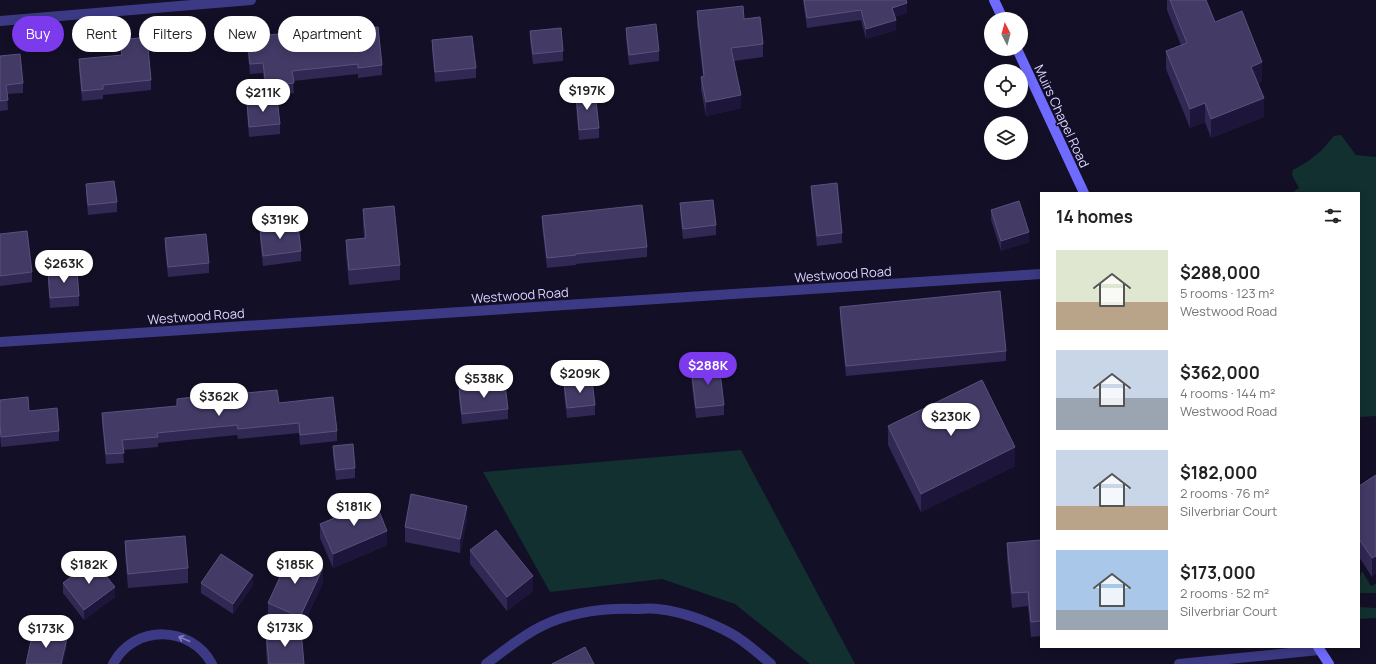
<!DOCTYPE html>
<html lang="en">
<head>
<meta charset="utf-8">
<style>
	body { margin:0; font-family:Manrope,sans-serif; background:#f6f6f6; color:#222; height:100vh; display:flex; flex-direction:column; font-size:15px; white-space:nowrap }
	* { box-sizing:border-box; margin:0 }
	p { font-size:13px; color:#767676 }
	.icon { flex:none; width:22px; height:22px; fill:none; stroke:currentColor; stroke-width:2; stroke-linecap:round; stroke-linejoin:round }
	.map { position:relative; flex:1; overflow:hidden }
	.details { position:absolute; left:1040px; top:192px; width:320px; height:456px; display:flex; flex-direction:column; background:#fff; border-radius:0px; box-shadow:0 2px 10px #0003 }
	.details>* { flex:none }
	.hud { position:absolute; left:12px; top:16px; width:380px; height:36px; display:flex; gap:8px }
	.needle { width:26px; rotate:354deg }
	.buttons { position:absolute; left:984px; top:12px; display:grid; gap:8px }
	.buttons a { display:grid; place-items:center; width:44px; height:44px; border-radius:50%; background:#fff; box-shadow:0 2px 10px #0003; font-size:20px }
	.price { position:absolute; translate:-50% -34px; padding:0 9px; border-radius:14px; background:#fff; color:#222; font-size:13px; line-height:26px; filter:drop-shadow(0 1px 2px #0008) }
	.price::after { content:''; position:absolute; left:50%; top:24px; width:12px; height:9px; margin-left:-6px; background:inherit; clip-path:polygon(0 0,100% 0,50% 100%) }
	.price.on { background:#7c3aed; color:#fff }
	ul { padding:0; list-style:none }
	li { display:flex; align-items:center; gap:12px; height:100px; padding:0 16px }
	li span { display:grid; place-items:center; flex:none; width:112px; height:80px; border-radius:0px; color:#555 }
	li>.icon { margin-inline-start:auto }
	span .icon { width:48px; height:48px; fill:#fffc; stroke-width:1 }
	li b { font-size:17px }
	h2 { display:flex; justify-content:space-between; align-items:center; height:48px; padding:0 16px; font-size:17px }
	.chip { padding:0 14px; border-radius:18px; background:#fff; box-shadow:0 2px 10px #0003; font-size:14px; line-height:36px }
	.chip.on { background:#7c3aed; color:#fff }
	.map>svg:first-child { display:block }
</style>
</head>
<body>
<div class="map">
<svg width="1376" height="664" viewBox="0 0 1376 664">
	<rect width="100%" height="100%" fill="#130f26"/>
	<g fill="#12302f">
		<polygon points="1341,135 1356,155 1376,157 1376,416 1359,417 1359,193 1292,193 1299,188 1292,175 1293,170 1307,162 1321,151 1334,136"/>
		<polygon points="741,450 855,664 810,664 735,604 662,579 550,592 483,472"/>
		<polygon points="1362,571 1371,586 1376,584 1376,593 1359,593 1359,580"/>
		<polygon points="1359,607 1376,608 1376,618 1359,619"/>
	</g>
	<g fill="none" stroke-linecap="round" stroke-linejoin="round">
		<g stroke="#3d3a85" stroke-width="10">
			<polyline points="0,21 251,0"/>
			<polyline points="0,342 1041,274"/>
			<path d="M113 664C134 624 191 625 212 664"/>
			<path d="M486 664C504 651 521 636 542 626 571 612 604 608 636 609 643 609 651 608 658 609 683 612 710 622 732 634 746 642 759 654 771 664"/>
			<polyline points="1179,664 1319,650"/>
		</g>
		<g stroke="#6f6bff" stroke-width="10">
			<polyline points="994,0 1003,19"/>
			<polyline points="1017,49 1084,193"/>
			<polyline points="1318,647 1329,664"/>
		</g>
	</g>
	<g fill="#312854">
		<polygon points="803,0 906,0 907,13 894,17 896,30 866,39 861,20 807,28"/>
		<polygon points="1167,0 1206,0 1215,22 1262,81 1258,83 1264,117 1211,138 1205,122 1190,128 1166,69 1166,51 1181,45 1167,10"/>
		<polygon points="697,11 744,19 763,44 763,57 734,61 741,108 706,116 701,90 701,77 703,76 697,24"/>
		<polygon points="626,28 659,51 659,61 629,65 626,38"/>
		<polygon points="339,31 382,65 382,75 358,78 358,74 293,81 294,93 266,96 263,73 250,74 247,47 247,37 289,35"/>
		<polygon points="530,31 563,51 563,61 533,64 530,41"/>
		<polygon points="120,40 151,80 151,90 103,95 103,99 82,101 79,69 79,59 121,55"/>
		<polygon points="432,40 476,68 476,78 435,82 432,50"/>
		<polygon points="0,56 23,83 23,93 7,94 8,110 0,111"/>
		<polygon points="576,94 599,128 599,138 579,140 576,104"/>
		<polygon points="247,102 280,124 280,134 249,137 247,112"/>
		<polygon points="86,184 117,202 117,212 88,215 86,194"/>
		<polygon points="811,186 842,233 842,243 817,246 811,196"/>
		<polygon points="680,203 716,225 716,235 683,239 680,213"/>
		<polygon points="363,209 400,265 400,280 349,285 346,254 346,240 364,238 363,224"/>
		<polygon points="991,210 1029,242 1001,251 991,220"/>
		<polygon points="542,216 647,247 647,257 576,264 576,265 547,268 542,226"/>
		<polygon points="260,230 301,251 301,261 263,266 260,240"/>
		<polygon points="0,234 32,272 32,282 0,286"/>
		<polygon points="165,238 209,263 209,273 168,277 165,248"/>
		<polygon points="48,272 79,296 79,306 50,308 48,282"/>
		<polygon points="840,307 1006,351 1006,361 846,376 840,317"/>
		<polygon points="691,367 724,405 724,415 696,418 691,377"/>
		<polygon points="564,383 595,405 595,415 567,418 564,393"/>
		<polygon points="459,389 508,409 508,419 462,424 459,399"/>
		<polygon points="226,395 279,403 337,431 337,441 300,445 299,433 238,439 237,435 158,443 158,447 123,450 124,463 106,464 102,423 102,413 177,406 177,399"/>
		<polygon points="0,400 29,411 59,431 59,441 1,447 0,434"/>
		<polygon points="888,426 1015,466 921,512 888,445"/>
		<polygon points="333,446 355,468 355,478 336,480 333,456"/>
		<polygon points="1376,475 1372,577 1359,557 1359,486"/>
		<polygon points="467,520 460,553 405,542 405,527"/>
		<polygon points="320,524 387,545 333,568 320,538"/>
		<polygon points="1041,540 1041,636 1031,637 1028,606 1012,608 1007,558 1007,543"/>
		<polygon points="125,541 188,568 188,583 128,588 125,555"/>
		<polygon points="470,550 533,591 507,611 470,564"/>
		<polygon points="323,582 301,630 304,664 267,664 266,648 266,633 296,630 268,617 268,603"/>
		<polygon points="63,583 115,597 84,620 63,593"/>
		<polygon points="201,583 253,585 233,614 201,593"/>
	</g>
	<g fill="#1d163a">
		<polygon points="907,3 907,13 892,18 892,8"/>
		<polygon points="896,20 896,30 866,39 866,29"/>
		<polygon points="1262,62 1262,81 1251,85 1251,67"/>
		<polygon points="741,95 741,108 706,116 706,102"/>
		<polygon points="1264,98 1264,117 1211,138 1211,119"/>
		<polygon points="1205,103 1205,122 1190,128 1190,109"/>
		<polygon points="1029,232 1029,242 1001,251 1001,241"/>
		<polygon points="1015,447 1015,466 921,512 921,494"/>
		<polygon points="467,506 467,520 460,553 460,539"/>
		<polygon points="387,531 387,545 333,568 333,554"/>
		<polygon points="1376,556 1376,574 1372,577 1372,558"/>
		<polygon points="323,568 323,582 300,632 300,617"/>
		<polygon points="253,575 253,585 233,614 233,604"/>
		<polygon points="533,576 533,591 507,611 507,597"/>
		<polygon points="115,587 115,597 84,620 84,610"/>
		<polygon points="67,638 67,648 63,664 61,664"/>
	</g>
	<g fill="#433a66" stroke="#5a527e">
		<polygon points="804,0 906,0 907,3 892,8 896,20 866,29 861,10 807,18"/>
		<polygon points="1170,0 1206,0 1215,22 1242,11 1262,62 1251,67 1264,98 1211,119 1205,103 1190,109 1166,51 1187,43"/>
		<polygon points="743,6 744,19 760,17 763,44 731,48 741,95 706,102 701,77 704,76 697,11"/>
		<polygon points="656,24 659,51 629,55 626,28"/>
		<polygon points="378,27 382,65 358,68 358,64 292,71 294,83 266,86 263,63 250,64 247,37 288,33 289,35 339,30 339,31"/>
		<polygon points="561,28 563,51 533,54 530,31"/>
		<polygon points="472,36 476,68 435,72 432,40"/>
		<polygon points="147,37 151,80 103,85 103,89 82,91 79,59 122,55 120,40"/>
		<polygon points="20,54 23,83 6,85 8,100 0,101 0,56"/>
		<polygon points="595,92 599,128 579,130 576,94"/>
		<polygon points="277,98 280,124 249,127 247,102"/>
		<polygon points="114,181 117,202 88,205 86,184"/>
		<polygon points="837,183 842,233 817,236 811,186"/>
		<polygon points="713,200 716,225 683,229 680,203"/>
		<polygon points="1019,201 1029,232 1001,241 991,210"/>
		<polygon points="642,205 647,247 576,254 576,255 547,258 542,216"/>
		<polygon points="394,206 400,265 349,270 346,240 366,238 363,209"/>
		<polygon points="298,225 301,251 263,256 260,230"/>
		<polygon points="27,231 32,272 0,276 0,234"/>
		<polygon points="206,234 209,263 168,267 165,238"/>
		<polygon points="77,270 79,296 50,298 48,272"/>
		<polygon points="1000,291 1006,351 846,366 840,307"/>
		<polygon points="719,364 724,405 696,408 691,367"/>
		<polygon points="592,380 595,405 567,408 564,383"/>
		<polygon points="982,380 1015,447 921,494 888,426"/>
		<polygon points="505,384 508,409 462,414 459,389"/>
		<polygon points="277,390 279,403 333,397 337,431 300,435 299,423 238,429 237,425 157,433 158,437 122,440 124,453 106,454 102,413 177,406 177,399 226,393 226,395"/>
		<polygon points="28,397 29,411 57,408 59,431 1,437 0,424 0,400"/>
		<polygon points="353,444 355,468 336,470 333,446"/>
		<polygon points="1376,475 1376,556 1372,558 1359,539 1359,486"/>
		<polygon points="411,494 467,506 460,539 405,527"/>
		<polygon points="375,501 387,531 333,554 320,524"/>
		<polygon points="496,530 533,576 507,597 470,550"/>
		<polygon points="185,536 188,568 128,574 125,541"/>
		<polygon points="1041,540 1041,621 1031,622 1028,592 1012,593 1007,543"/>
		<polygon points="291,553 323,568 300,617 268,603"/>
		<polygon points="221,554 253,575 233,604 201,583"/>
		<polygon points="93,560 115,587 84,610 63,583"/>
		<polygon points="301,630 304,664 269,664 266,633"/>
		<polygon points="33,631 67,638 61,664 26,664"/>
		<polygon points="585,647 594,664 552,664"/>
	</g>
	<defs><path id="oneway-shaft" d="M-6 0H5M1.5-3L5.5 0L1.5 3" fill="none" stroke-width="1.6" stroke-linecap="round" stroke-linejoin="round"/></defs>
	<use stroke="#837fbc" href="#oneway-shaft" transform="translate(184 639) rotate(-157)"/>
	<g text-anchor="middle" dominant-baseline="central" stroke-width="3" stroke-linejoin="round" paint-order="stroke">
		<g font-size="13" fill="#d9d4ff" stroke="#130f26">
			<text transform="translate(1062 116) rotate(65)">Muirs Chapel Road</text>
			<text transform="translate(843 274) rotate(-4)">Westwood Road</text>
			<text transform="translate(520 295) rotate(-4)">Westwood Road</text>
			<text transform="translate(196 316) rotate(-4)">Westwood Road</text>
		</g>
	</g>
</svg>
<div class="buttons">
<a><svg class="needle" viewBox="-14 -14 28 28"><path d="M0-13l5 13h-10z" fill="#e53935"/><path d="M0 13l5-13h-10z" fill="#767676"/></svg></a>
<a><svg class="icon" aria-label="locate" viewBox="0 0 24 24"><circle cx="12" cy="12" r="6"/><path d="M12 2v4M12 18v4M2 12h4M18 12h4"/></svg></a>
<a><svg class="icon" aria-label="layers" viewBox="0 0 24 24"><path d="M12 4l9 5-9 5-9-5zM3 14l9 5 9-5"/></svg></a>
</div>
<b class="price" style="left:587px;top:111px">$197K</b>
<b class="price" style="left:263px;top:113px">$211K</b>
<b class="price" style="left:280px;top:240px">$319K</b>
<b class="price" style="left:64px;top:284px">$263K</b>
<b class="price on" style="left:708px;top:386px">$288K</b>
<b class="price" style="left:580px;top:394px">$209K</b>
<b class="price" style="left:484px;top:399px">$538K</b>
<b class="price" style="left:219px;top:417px">$362K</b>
<b class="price" style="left:951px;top:437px">$230K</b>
<b class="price" style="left:354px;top:527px">$181K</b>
<b class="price" style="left:89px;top:585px">$182K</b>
<b class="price" style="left:295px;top:585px">$185K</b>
<b class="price" style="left:285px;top:648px">$173K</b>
<b class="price" style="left:46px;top:649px">$173K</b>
<div class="hud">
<a class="chip on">Buy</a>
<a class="chip">Rent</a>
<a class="chip">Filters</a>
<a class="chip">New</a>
<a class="chip">Apartment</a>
</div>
<section class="details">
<h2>14 homes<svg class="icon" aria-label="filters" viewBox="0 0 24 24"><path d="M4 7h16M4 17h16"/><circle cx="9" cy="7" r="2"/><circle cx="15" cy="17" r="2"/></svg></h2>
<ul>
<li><span style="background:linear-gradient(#dfe7d0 65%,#b9a48a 0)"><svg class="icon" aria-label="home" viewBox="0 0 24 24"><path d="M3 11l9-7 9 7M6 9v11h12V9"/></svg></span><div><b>$288,000</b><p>5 rooms · 123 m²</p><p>Westwood Road</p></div></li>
<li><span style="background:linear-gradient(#c9d6e8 60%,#9aa5b1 0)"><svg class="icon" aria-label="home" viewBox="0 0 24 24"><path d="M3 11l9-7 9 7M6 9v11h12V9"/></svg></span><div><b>$362,000</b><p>4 rooms · 144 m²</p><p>Westwood Road</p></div></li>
<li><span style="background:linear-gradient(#c9d6e8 70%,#b9a48a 0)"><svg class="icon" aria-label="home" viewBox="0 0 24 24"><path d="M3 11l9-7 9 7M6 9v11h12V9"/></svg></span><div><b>$182,000</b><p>2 rooms · 76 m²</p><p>Silverbriar Court</p></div></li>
<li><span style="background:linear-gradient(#a9c7e8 75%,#9aa5b1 0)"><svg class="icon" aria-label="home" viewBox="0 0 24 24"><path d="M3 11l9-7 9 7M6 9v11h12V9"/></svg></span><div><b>$173,000</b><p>2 rooms · 52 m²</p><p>Silverbriar Court</p></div></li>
</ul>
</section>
</div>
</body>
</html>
